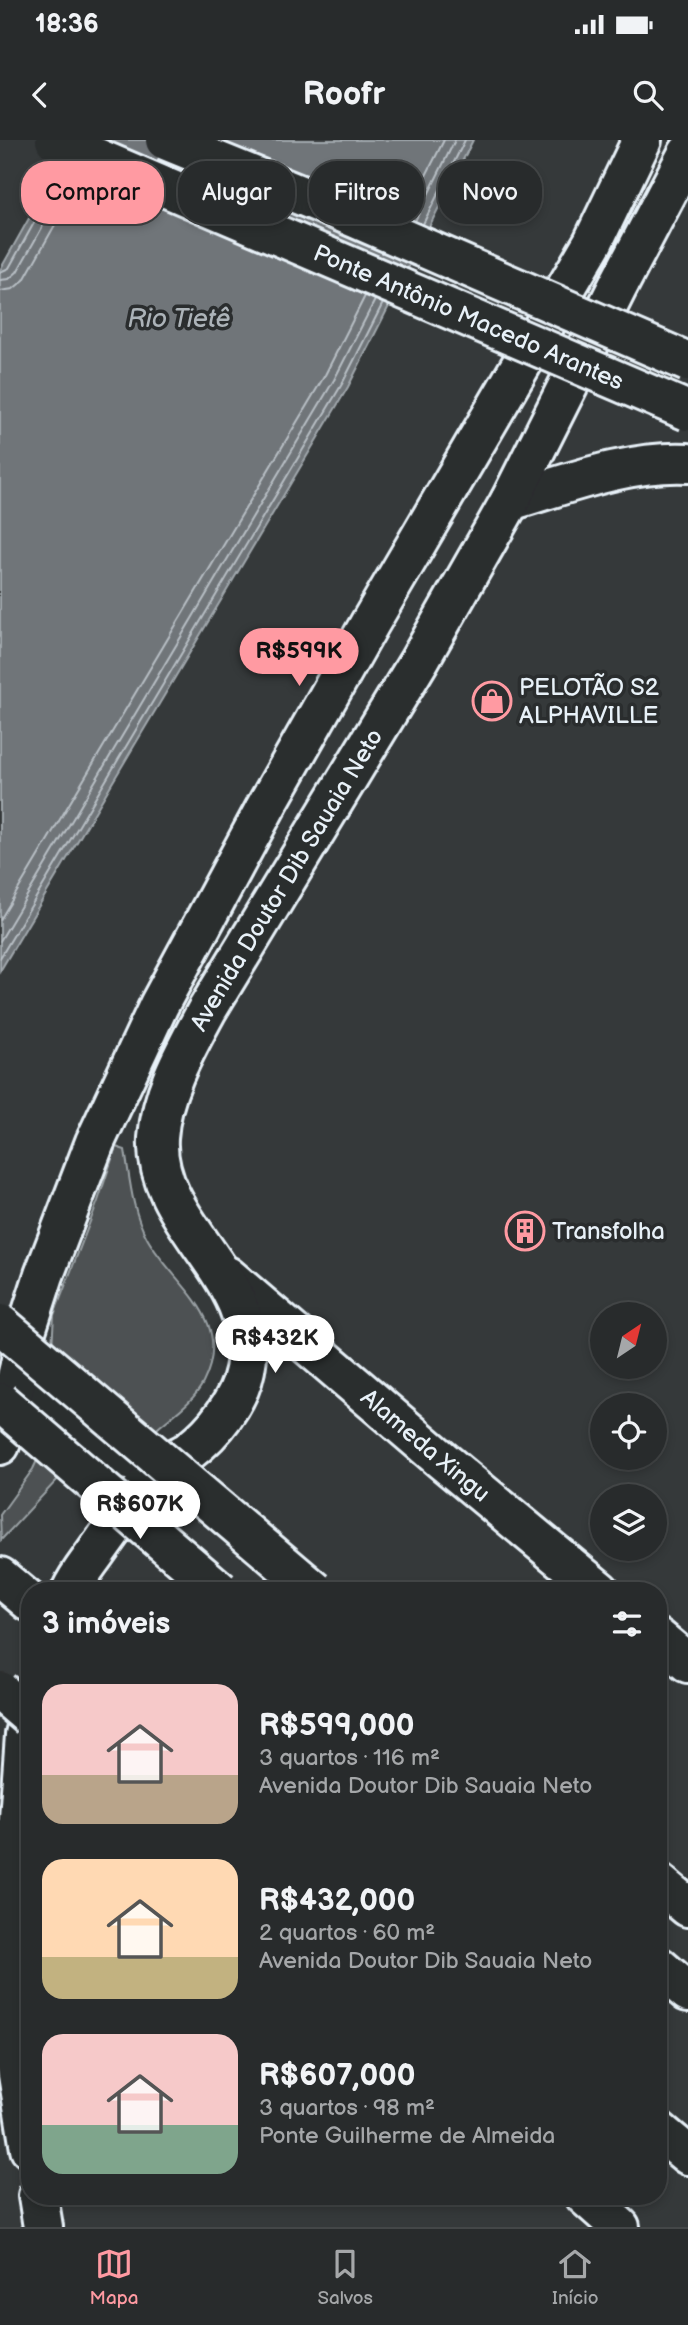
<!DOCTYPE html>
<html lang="pt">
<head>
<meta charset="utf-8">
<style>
	body { margin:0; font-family:"Balsamiq Sans",sans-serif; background:#343738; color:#f1f3f6; height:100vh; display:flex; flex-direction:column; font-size:26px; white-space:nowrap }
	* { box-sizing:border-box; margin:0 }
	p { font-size:23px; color:#a5a7a9 }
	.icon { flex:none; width:38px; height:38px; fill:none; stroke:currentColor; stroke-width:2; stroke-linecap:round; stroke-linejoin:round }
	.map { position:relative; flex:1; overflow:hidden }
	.sheet { position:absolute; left:21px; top:1442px; width:646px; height:623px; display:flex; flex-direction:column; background:#282b2c; border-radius:28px; box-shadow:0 4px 10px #0003,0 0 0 2px #444748 }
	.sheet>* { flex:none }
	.top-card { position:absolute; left:21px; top:21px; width:648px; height:63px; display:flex; gap:14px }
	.needle { width:46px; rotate:35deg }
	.controls { position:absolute; left:590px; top:1162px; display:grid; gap:14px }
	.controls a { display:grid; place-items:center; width:77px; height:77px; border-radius:50%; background:#282b2c; box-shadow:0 4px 10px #0003,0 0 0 2px #444748; font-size:35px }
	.price { position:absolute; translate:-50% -60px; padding:0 16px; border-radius:24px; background:#fff; color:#222; font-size:23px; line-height:46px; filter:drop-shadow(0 2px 4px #0008) }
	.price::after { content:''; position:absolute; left:50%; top:42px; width:21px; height:16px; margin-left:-10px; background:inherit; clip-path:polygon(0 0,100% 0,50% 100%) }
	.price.active { background:#ff9aa2; color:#111 }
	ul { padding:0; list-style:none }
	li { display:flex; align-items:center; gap:21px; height:175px; padding:0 21px }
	li span { display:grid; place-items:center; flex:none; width:196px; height:140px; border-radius:21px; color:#555 }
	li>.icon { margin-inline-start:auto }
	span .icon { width:84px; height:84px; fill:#fffc; stroke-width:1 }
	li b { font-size:30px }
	h2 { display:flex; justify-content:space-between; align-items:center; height:84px; padding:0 21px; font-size:30px }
	.tag { padding:0 24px; border-radius:28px; background:#282b2c; box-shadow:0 4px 10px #0003,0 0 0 2px #444748; font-size:24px; line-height:63px }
	.tag.active { background:#ff9aa2; color:#111 }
	.status { display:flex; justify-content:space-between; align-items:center; height:49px; padding:0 35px; background:#282b2c; direction:ltr }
	.status svg { height:19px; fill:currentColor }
	header { display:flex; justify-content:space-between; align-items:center; height:91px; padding:0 21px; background:#282b2c; font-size:32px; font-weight:600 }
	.tabs { display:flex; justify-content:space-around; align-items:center; height:98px; border-top:2px solid #444748; background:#282b2c; font-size:19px; color:#a5a7a9 }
	.tabs a { display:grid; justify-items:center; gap:4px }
	.tabs .active { color:#ff9aa2 }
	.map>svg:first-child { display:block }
</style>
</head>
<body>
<div class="status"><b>18:36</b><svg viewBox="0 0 49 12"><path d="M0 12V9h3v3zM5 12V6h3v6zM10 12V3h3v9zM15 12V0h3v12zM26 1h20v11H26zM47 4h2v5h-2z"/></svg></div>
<header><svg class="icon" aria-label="back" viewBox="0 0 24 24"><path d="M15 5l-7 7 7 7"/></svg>Roofr<svg class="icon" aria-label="search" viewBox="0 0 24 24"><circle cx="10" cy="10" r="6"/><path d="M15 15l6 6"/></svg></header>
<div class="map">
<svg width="688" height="2087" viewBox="0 0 688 2087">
	<rect width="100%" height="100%" fill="#35393a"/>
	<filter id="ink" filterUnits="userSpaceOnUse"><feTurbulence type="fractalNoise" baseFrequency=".0143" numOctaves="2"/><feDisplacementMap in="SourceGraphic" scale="14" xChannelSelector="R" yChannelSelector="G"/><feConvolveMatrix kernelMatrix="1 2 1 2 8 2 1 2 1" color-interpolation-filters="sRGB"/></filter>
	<g filter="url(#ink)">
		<path fill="#4d5152" stroke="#9aa1a5" stroke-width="2" d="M116 1007 125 1010C130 1040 132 1071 147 1098 174 1147 236 1177 203 1243 193 1262 174 1274 158 1288 148 1298 140 1311 131 1322L102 1292 1 1400 0 1375 33 1329 67 1257 52 1208 54 1175 98 1061Z"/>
		<polygon fill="#707579" stroke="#a0a7ac" stroke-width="2" points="73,0 473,0 348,247 0,831 0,130"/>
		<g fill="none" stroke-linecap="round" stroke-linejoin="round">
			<g stroke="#b8bfc5" stroke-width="2">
				<polyline points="405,77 444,0"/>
				<polyline points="415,81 455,0"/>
				<polyline points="423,84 465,0"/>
				<polyline points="0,132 9,128 65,27"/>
				<polyline points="0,140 9,139 17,132 74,31"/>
				<polyline points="0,151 13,149 24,140 83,35"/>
				<polyline points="0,780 325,235 365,156"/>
				<polyline points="0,801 334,240 375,160"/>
				<polyline points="0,818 342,244 383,163"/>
			</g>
			<defs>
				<g id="secondary">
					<path d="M510 361C567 344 628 320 688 323"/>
					<path id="s1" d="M227 1136 442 1320 600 1451"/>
					<path d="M20 1225C42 1257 78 1302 115 1317 129 1322 149 1322 164 1324"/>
					<polyline points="0,1305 20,1225 25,1194 44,1135 95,1002 159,865 269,661 370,483 593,102 642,0"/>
					<path id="s2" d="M71 1451C77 1437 88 1424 97 1411 117 1383 138 1353 162 1327 169 1320 180 1317 189 1311 214 1292 239 1261 245 1230 264 1138 153 1086 158 998 161 952 186 909 207 870L419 521 510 361 617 148 688 13"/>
					<polyline points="658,1498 688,1523"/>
					<polyline points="30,1573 25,1595 6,1860 30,2009"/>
					<polyline points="38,2056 43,2087"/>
				</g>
				<g id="motorway">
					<polyline points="0,1437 30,1462"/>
					<polyline points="658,1742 688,1767"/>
					<polyline points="658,1826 688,1852"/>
					<polyline points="658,1990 688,2015"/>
					<polyline points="585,2056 620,2087"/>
				</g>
			</defs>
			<use href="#secondary" stroke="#e8f1f8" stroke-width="44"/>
			<use href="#motorway" stroke="#e8f1f8" stroke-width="44"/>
			<use href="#secondary" stroke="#2a2d2e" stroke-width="38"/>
			<use href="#motorway" stroke="#2a2d2e" stroke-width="38"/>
			<defs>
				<g id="secondary-bridge">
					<path id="s3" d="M55 0 688 271"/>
					<polyline points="165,0 332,68 688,222"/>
				</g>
				<g id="motorway-bridge">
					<polyline points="0,1184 315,1451"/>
					<polyline points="0,1262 220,1451"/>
					<polyline points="0,1551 30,1577"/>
				</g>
			</defs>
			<use href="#secondary-bridge" stroke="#e8f1f8" stroke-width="44" stroke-linecap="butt"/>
			<use href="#motorway-bridge" stroke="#e8f1f8" stroke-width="44" stroke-linecap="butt"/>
			<use href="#secondary-bridge" stroke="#2a2d2e" stroke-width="38"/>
			<use href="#motorway-bridge" stroke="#2a2d2e" stroke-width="38"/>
		</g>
	</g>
	<defs>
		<symbol id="shop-ring" viewBox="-11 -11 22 22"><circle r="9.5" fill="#2a2d2e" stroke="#ff9aa2" stroke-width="1.5"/><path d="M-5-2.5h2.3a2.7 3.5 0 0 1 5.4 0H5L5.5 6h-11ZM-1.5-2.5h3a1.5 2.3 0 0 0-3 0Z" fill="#ff9aa2"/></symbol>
		<symbol id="building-ring" viewBox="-11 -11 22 22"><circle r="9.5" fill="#2a2d2e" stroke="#ff9aa2" stroke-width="1.5"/><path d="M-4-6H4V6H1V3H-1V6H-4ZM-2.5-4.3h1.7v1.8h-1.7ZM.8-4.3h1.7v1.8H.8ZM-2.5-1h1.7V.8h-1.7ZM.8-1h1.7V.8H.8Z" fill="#ff9aa2"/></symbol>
	</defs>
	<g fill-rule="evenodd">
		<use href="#shop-ring" x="470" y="539" width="44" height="44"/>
		<use href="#building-ring" x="503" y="1069" width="44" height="44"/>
	</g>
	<g text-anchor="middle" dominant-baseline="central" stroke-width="7" stroke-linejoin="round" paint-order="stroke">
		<g font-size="24" fill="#e8f1f8" stroke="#2a2d2e">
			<text stroke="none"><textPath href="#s3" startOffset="450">Ponte Antônio Macedo Arantes</textPath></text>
			<text stroke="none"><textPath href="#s2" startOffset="831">Avenida Doutor Dib Sauaia Neto</textPath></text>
			<text stroke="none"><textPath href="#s1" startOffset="261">Alameda Xingu</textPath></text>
		</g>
		<g font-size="24" fill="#e8f1f8" stroke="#2a2d2e" text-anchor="start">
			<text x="519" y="547">PELOTÃO S2<tspan x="519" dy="28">ALPHAVILLE</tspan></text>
			<text x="552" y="1091">Transfolha</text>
		</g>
		<g font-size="26" font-style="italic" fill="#acb3b8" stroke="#2a2d2e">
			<text x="179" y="179">Rio Tietê</text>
		</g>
	</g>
</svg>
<div class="controls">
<a><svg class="needle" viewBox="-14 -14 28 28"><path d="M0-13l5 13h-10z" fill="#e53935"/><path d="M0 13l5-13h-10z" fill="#a5a7a9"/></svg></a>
<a><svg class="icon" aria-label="locate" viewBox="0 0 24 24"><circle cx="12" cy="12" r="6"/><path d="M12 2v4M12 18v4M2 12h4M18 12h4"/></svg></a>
<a><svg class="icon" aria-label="layers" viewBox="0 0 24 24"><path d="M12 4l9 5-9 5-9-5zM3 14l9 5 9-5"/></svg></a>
</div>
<b class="price active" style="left:299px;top:548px">R$599K</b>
<b class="price" style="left:275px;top:1235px">R$432K</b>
<b class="price" style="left:140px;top:1401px">R$607K</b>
<div class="top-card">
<a class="tag active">Comprar</a>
<a class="tag">Alugar</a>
<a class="tag">Filtros</a>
<a class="tag">Novo</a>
</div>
<section class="sheet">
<h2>3 imóveis<svg class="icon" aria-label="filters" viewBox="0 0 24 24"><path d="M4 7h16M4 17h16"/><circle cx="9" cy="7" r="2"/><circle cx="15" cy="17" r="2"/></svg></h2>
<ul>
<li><span style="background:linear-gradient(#f6c9c9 65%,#b9a48a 0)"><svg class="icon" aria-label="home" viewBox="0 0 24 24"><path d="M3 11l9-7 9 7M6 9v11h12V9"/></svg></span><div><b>R$599,000</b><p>3 quartos · 116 m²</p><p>Avenida Doutor Dib Sauaia Neto</p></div></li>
<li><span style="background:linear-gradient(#ffd9b3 70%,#c2b280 0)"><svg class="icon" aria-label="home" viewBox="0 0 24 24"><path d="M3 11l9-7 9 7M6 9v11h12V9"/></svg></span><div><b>R$432,000</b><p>2 quartos · 60 m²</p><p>Avenida Doutor Dib Sauaia Neto</p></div></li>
<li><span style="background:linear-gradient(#f6c9c9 65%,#7fa58c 0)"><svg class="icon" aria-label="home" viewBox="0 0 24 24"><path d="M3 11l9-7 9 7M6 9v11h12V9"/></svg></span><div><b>R$607,000</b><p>3 quartos · 98 m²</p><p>Ponte Guilherme de Almeida</p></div></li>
</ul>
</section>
</div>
<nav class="tabs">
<a class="active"><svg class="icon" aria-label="map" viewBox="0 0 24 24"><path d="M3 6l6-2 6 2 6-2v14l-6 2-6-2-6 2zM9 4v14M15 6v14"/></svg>Mapa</a>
<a><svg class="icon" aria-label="saved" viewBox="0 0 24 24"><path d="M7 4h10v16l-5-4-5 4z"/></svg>Salvos</a>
<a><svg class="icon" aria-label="home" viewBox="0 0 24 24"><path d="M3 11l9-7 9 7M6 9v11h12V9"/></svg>Início</a>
</nav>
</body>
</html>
